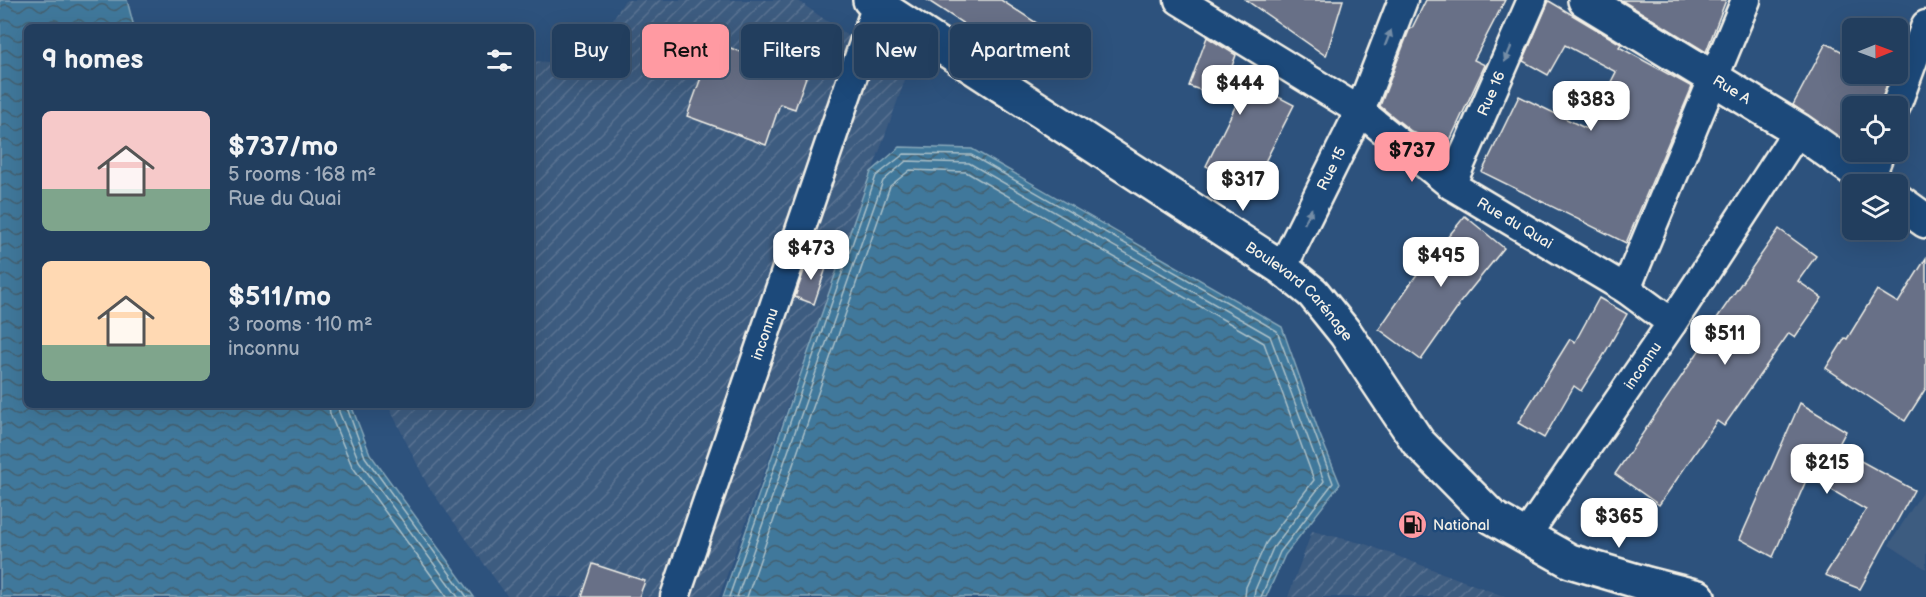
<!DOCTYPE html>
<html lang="en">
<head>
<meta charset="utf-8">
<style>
	body { margin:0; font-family:"Balsamiq Sans",sans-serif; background:#2e4967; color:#f1f3f6; height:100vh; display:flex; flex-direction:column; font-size:22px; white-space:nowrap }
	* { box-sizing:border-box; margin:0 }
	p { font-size:20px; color:#a2aebc }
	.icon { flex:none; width:33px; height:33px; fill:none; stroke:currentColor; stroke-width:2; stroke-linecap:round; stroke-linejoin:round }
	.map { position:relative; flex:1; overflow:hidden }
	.drawer { position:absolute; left:24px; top:24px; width:510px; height:384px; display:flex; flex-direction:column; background:#223e5e; border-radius:9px; box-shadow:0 6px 24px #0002,0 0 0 2px #3f5773 }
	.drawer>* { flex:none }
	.banner { position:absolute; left:552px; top:24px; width:570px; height:54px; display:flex; gap:12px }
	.needle { width:39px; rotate:89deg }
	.controls { position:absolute; left:1842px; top:18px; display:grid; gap:12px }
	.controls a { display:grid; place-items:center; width:66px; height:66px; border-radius:9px; background:#223e5e; box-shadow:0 6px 24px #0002,0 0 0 2px #3f5773; font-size:30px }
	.price { position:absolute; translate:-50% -51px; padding:0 14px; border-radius:12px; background:#fff; color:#222; font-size:20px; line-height:39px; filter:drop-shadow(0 2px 3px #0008) }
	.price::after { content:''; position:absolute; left:50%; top:36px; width:18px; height:14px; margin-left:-9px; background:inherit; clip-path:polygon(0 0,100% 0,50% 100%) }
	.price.current { background:#ff9aa2; color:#111 }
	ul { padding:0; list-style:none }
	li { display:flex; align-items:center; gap:18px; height:150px; padding:0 18px }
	li span { display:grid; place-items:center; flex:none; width:168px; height:120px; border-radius:9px; color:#555 }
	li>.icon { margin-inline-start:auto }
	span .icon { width:72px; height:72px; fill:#fffc; stroke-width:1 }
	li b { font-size:26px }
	h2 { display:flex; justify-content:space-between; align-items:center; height:72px; padding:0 18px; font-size:26px }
	.chip { padding:0 21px; border-radius:9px; background:#223e5e; box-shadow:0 6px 24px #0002,0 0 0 2px #3f5773; font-size:21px; line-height:54px }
	.chip.current { background:#ff9aa2; color:#111 }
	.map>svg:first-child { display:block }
</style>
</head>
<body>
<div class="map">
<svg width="1926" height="597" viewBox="0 0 1926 597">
	<defs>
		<pattern id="industrial-furrows" width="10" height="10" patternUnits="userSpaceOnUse" patternTransform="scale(1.5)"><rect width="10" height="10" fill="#3e5b80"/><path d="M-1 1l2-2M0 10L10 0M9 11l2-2" fill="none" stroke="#5a7392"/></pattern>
		<pattern id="water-waves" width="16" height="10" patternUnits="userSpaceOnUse" patternTransform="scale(1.5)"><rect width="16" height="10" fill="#40789b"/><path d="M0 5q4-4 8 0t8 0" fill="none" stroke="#446070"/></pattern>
	</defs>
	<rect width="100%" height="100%" fill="#2d527d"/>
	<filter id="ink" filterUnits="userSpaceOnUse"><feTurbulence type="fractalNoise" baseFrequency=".0167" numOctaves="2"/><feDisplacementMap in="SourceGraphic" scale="12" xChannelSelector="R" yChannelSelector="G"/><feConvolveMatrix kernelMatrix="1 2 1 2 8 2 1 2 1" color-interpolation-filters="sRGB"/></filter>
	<g filter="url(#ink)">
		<polygon fill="#3e5b80" points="1926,486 1926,569 1889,545"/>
		<g fill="url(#industrial-furrows)">
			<polygon points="625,0 797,0 906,77 719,597 508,597 428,486 388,405 531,405 531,61 585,64"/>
			<polygon points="1312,531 1365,544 1506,597 1288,597"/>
		</g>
		<g fill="url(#water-waves)" stroke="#88a8ba" stroke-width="1.5">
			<polygon points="0,0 127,0 134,27 27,27 27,405 351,405 370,454 474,597 0,597"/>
			<polygon points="900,147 972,149 1282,327 1320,435 1340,484 1285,555 1266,597 723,597 871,172"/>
		</g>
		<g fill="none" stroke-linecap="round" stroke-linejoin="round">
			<g stroke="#acc1c9" stroke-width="1.5">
				<polyline points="329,405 330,414 352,466 447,597"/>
				<polyline points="338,405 339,412 359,461 458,597"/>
				<polyline points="346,405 365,457 467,597"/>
				<polyline points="729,597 876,176 904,154 971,155 1277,331 1333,483 1280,552 1261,597"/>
				<polyline points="737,597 883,181 906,161 969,163 1270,336 1324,481 1273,548 1255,590 1254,597"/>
				<polyline points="747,597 890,186 910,170 966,172 1264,343 1314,480 1266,543 1246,587 1245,597"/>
			</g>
		</g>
		<g fill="#677087" stroke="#f4f1e8" stroke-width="1.5">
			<polygon points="927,0 1001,0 1055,35 1033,69"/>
			<polygon points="1246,0 1343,0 1326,56"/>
			<polygon points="1426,0 1505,0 1474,60 1485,65 1446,149 1411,131 1380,106 1410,28 1412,28"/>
			<polygon points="1621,0 1726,0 1706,52"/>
			<polygon points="1549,1 1621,44 1619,47 1692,87 1626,243 1482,172 1519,96 1587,129 1616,72 1565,45 1548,75 1523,61"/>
			<polygon points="1207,37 1236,55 1230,72 1294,105 1251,189 1206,166 1237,103 1189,86"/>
			<polygon points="761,41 798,54 791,72 806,77 795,109 780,104 766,145 687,116 714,42 755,57"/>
			<polygon points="1826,43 1852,57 1852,74 1882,74 1889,77 1880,106 1852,106 1852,146 1793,105"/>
			<polygon points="1465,216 1504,248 1458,305 1459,306 1421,360 1379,329 1415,277"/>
			<polygon points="1779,229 1816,256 1798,281 1822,298 1795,337 1789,333 1724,426 1717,421 1659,505 1615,474 1720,320 1717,318"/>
			<polygon points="1926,258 1926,388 1905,421 1826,368 1845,338 1847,339 1877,290 1898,303"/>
			<polygon points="808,259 827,265 814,304 795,297"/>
			<polygon points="1599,298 1627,314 1602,358 1581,391 1574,386 1544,438 1518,423 1570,339 1575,342"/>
			<polygon points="1800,403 1846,431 1837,448 1914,490 1860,589 1825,575 1866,510 1808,476 1773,557 1740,539"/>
			<polygon points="593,564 645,581 639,597 582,597"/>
		</g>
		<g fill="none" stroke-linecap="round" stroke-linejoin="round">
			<defs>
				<g id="minor">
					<path id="s1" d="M1179 0 1360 111 1451 185 1626 289 1672 323"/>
					<polyline points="1896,106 1926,25"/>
					<polyline points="1869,181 1880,152"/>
					<path id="s2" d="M1451 185 1532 0"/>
					<path id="s3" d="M1282 268 1360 111 1403 0"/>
					<polyline points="1626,289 1746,0"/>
					<path id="s4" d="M1525 537 1672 323 1798 130"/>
					<path id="s5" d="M675 597 877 5"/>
				</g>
				<g id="tertiary">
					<path id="s6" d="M870 0 1282 268 1313 293 1346 334 1418 442 1492 517 1570 561 1647 584 1698 597"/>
					<path id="s7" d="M1585 0 1798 130 1874 184"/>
					<polyline points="1898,201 1926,221"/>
				</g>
			</defs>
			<use href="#minor" stroke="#f4f1e8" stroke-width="33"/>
			<use href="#tertiary" stroke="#f4f1e8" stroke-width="38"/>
			<use href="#minor" stroke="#1f4a7a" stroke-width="28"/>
			<use href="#tertiary" stroke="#1f4a7a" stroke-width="33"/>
		</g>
		<defs><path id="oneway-solid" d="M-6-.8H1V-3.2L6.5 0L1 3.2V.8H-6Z" transform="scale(1.5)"/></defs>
		<g fill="#748da6">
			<use href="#oneway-solid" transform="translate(1388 38) rotate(-69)"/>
			<use href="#oneway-solid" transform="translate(1508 54) rotate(113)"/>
			<use href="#oneway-solid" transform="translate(1308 216) rotate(-64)"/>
		</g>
	</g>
	<defs>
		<symbol id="fuel-disc" viewBox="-11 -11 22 22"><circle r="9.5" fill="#ff9aa2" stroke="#1f4a7a"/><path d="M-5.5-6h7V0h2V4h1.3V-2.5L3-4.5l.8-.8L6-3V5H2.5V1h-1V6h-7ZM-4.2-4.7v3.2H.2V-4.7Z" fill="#111"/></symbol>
	</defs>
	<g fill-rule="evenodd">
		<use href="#fuel-disc" x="1396" y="508" width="33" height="33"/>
	</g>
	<g text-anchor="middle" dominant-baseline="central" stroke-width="5" stroke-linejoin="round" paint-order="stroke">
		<g font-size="15" fill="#f4f1e8" stroke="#1f4a7a">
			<text stroke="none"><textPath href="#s7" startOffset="172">Rue A</textPath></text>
			<text stroke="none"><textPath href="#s2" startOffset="100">Rue 16</textPath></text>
			<text stroke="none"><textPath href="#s3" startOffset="111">Rue 15</textPath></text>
			<text stroke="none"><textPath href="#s1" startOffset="404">Rue du Quai</textPath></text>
			<text stroke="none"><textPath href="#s6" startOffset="520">Boulevard Carénage</textPath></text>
			<text stroke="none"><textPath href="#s5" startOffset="278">inconnu</textPath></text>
			<text stroke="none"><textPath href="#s4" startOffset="208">inconnu</textPath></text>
		</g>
		<g font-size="15" fill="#f4f1e8" stroke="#1f4a7a" text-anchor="start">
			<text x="1433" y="525">National</text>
		</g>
	</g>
</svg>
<div class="controls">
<a><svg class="needle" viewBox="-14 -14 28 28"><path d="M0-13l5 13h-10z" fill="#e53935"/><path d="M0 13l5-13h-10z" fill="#a2aebc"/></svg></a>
<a><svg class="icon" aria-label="locate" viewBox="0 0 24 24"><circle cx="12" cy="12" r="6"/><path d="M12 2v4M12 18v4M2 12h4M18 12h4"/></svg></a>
<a><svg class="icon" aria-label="layers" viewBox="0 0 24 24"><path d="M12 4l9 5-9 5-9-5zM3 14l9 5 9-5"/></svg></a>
</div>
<b class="price" style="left:1240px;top:116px">$444</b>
<b class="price" style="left:1591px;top:132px">$383</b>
<b class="price current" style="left:1412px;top:183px">$737</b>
<b class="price" style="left:1243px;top:212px">$317</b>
<b class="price" style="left:811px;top:281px">$473</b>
<b class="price" style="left:1441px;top:288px">$495</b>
<b class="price" style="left:1725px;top:366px">$511</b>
<b class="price" style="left:1827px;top:495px">$215</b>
<b class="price" style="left:1619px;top:549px">$365</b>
<div class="banner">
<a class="chip">Buy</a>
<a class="chip current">Rent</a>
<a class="chip">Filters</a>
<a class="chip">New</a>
<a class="chip">Apartment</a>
</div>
<section class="drawer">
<h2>9 homes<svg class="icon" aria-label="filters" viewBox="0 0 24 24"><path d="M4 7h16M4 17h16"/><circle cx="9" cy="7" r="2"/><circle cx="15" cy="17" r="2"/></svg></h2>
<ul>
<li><span style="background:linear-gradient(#f6c9c9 65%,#7fa58c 0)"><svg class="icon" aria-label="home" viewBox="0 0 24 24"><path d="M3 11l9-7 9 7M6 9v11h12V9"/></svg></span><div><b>$737/mo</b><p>5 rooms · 168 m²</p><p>Rue du Quai</p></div></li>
<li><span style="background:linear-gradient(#ffd9b3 70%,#7fa58c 0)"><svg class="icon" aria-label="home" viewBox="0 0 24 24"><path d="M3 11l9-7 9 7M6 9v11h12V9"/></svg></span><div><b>$511/mo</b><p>3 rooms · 110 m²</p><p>inconnu</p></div></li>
</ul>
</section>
</div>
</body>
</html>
